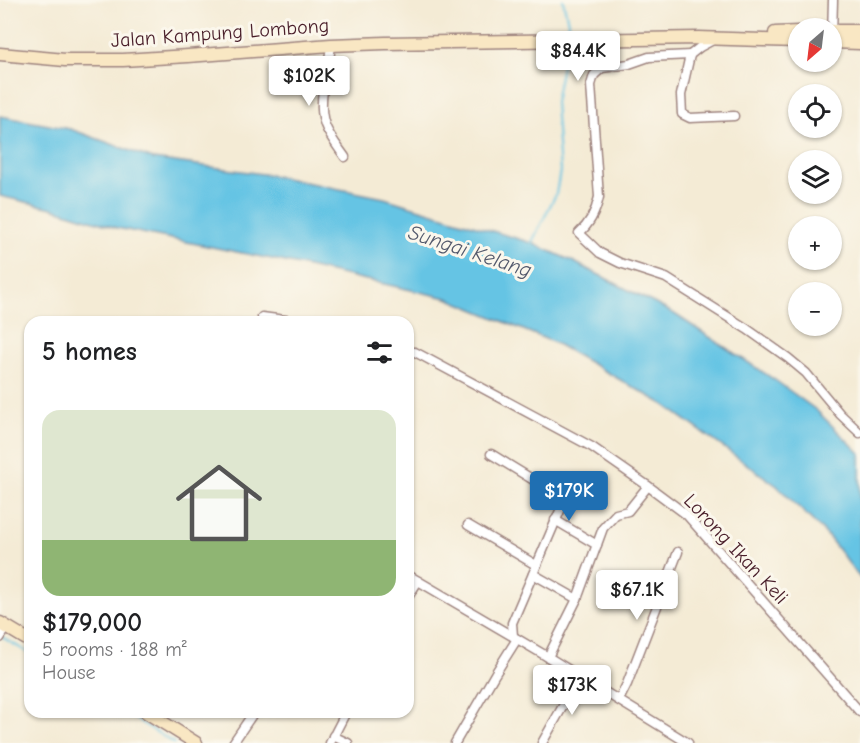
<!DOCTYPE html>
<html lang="en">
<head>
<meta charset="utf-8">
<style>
	body { margin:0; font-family:"Comic Neue",sans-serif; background:#f6f6f6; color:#202124; height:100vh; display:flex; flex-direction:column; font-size:22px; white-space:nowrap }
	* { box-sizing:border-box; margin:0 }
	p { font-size:20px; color:#757577 }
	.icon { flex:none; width:33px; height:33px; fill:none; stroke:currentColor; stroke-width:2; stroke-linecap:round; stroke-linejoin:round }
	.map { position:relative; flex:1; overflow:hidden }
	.panel { position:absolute; left:24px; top:316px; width:390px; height:402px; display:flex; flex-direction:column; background:#fff; border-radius:18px; box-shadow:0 2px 4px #0004 }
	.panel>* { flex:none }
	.needle { width:39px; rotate:208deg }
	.buttons { position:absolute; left:788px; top:18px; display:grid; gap:12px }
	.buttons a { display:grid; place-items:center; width:54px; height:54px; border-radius:50%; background:#fff; box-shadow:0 2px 4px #0004; font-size:30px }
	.price { position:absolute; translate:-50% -51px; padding:0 14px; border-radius:6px; background:#fff; color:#222; font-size:20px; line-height:39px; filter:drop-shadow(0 2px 3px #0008) }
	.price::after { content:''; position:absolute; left:50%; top:36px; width:18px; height:14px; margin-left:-9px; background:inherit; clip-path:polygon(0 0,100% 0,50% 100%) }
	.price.on { background:#1f6fb2; color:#fff }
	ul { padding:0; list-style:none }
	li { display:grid; align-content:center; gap:12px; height:318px; padding:0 18px }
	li+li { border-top:2px solid #e0e0e0 }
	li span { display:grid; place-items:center; height:186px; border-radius:18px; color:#555 }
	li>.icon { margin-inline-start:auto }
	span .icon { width:108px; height:108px; fill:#fffc; stroke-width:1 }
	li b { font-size:26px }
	h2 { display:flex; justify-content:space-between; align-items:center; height:72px; padding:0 18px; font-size:26px }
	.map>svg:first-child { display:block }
</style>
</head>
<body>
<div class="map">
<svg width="860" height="743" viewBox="0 0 860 743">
	<rect width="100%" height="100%" fill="#fbf7ec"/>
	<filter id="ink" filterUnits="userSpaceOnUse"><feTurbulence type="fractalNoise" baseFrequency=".0167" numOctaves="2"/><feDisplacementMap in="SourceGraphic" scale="12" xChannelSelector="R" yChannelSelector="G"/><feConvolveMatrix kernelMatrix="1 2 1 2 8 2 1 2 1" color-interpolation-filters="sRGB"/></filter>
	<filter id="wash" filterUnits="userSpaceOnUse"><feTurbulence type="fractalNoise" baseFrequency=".008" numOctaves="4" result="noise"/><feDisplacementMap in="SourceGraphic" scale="24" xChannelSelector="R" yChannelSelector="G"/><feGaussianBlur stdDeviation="1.35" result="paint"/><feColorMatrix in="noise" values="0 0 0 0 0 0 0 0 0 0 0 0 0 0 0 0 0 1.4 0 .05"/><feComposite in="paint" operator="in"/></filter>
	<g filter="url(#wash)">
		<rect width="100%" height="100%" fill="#f4ebd5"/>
		<polygon fill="#65c4e4" stroke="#587288" stroke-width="1.5" points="0,116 70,129 153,159 270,175 384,198 532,243 574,262 673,313 775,380 816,410 860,453 860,578 827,535 777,486 663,404 555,343 447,298 272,259 117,228 52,208 0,196"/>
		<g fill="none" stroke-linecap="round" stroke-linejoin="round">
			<g stroke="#65c4e4" stroke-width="2">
				<polyline points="563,0 568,22 567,35"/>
				<polyline points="531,244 556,194 560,171 555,102 566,44"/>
				<polyline points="2,637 30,654"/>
				<polyline points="124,712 174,743"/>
			</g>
		</g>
	</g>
	<g filter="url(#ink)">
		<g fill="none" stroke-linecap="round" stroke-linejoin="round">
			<defs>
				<g id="street">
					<polyline points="832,35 833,0"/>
					<polyline points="713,40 700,47 690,55 681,95 682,114 690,118 734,116"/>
					<path d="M331 45C329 70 316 100 325 125 329 136 338 147 345 157"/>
					<path d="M690 55 649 57 629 64 602 68 594 75 591 85 599 197C596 211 591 223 579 233L600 253 620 263 666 278 747 329 788 358 806 373 840 414 860 433"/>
					<polyline points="262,317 300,322"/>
					<polyline points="408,352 415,352 592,447 648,486 687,515 860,712"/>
					<polyline points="491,454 558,495 562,499 562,506 512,623 513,636"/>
					<polyline points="555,520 597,545"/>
					<polyline points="468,525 536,565"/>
					<polyline points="533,574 577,599"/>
					<polyline points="408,575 548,657 688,743"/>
					<polyline points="408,597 418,581"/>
					<polyline points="0,638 7,627"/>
					<polyline points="548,657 577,599 603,528 616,514 628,511 648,486"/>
					<polyline points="619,700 627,684 678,552"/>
					<polyline points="333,736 348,743"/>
					<polyline points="233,743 254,712"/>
					<polyline points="330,743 346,712"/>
					<polyline points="455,743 495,674 517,639"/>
					<polyline points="542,743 580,676"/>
				</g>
				<g id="secondary">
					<polyline points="831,31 860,31"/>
					<polyline points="775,33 798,32"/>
					<polyline points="831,42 860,43"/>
					<polyline points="0,54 65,60 123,60 188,56 331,45 385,43 699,38 798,41"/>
					<polyline points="0,623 30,641"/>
					<polyline points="146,712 196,743"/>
				</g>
			</defs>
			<use href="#street" stroke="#9f8580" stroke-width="11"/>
			<use href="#secondary" stroke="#9f8580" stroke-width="15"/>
			<use href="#street" stroke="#fff" stroke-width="8"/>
			<use href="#secondary" stroke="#f9e7c3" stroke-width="12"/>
		</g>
	</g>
	<g text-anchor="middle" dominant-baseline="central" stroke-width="6" stroke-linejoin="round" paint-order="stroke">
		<g font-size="20" fill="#4a1f2b" stroke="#fbf7ec">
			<text transform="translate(220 33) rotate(-4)">Jalan Kampung Lombong</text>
			<text transform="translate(736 549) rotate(47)">Lorong Ikan Keli</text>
		</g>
		<g font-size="21" font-style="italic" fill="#53596c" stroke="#fbf7ec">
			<text transform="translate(470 251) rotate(18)">Sungai Kelang</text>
		</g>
	</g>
</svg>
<div class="buttons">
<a><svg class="needle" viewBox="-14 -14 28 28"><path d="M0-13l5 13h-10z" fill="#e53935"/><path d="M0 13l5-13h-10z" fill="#757577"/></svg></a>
<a><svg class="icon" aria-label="locate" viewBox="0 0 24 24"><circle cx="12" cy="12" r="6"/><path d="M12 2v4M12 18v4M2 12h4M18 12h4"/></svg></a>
<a><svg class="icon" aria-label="layers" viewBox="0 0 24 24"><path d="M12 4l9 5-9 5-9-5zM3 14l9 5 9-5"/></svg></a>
<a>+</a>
<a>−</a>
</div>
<b class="price" style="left:578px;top:82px">$84.4K</b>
<b class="price" style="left:309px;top:107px">$102K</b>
<b class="price on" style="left:569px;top:522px">$179K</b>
<b class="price" style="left:637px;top:621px">$67.1K</b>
<b class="price" style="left:572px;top:716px">$173K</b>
<section class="panel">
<h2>5 homes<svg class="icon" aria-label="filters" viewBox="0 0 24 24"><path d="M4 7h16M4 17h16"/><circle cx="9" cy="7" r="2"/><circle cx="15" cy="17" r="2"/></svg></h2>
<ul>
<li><span style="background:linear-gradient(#dfe7d0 70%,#8fb573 0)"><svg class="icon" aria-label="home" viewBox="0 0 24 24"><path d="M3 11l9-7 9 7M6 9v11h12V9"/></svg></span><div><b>$179,000</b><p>5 rooms · 188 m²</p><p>House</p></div></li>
</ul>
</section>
</div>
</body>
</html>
